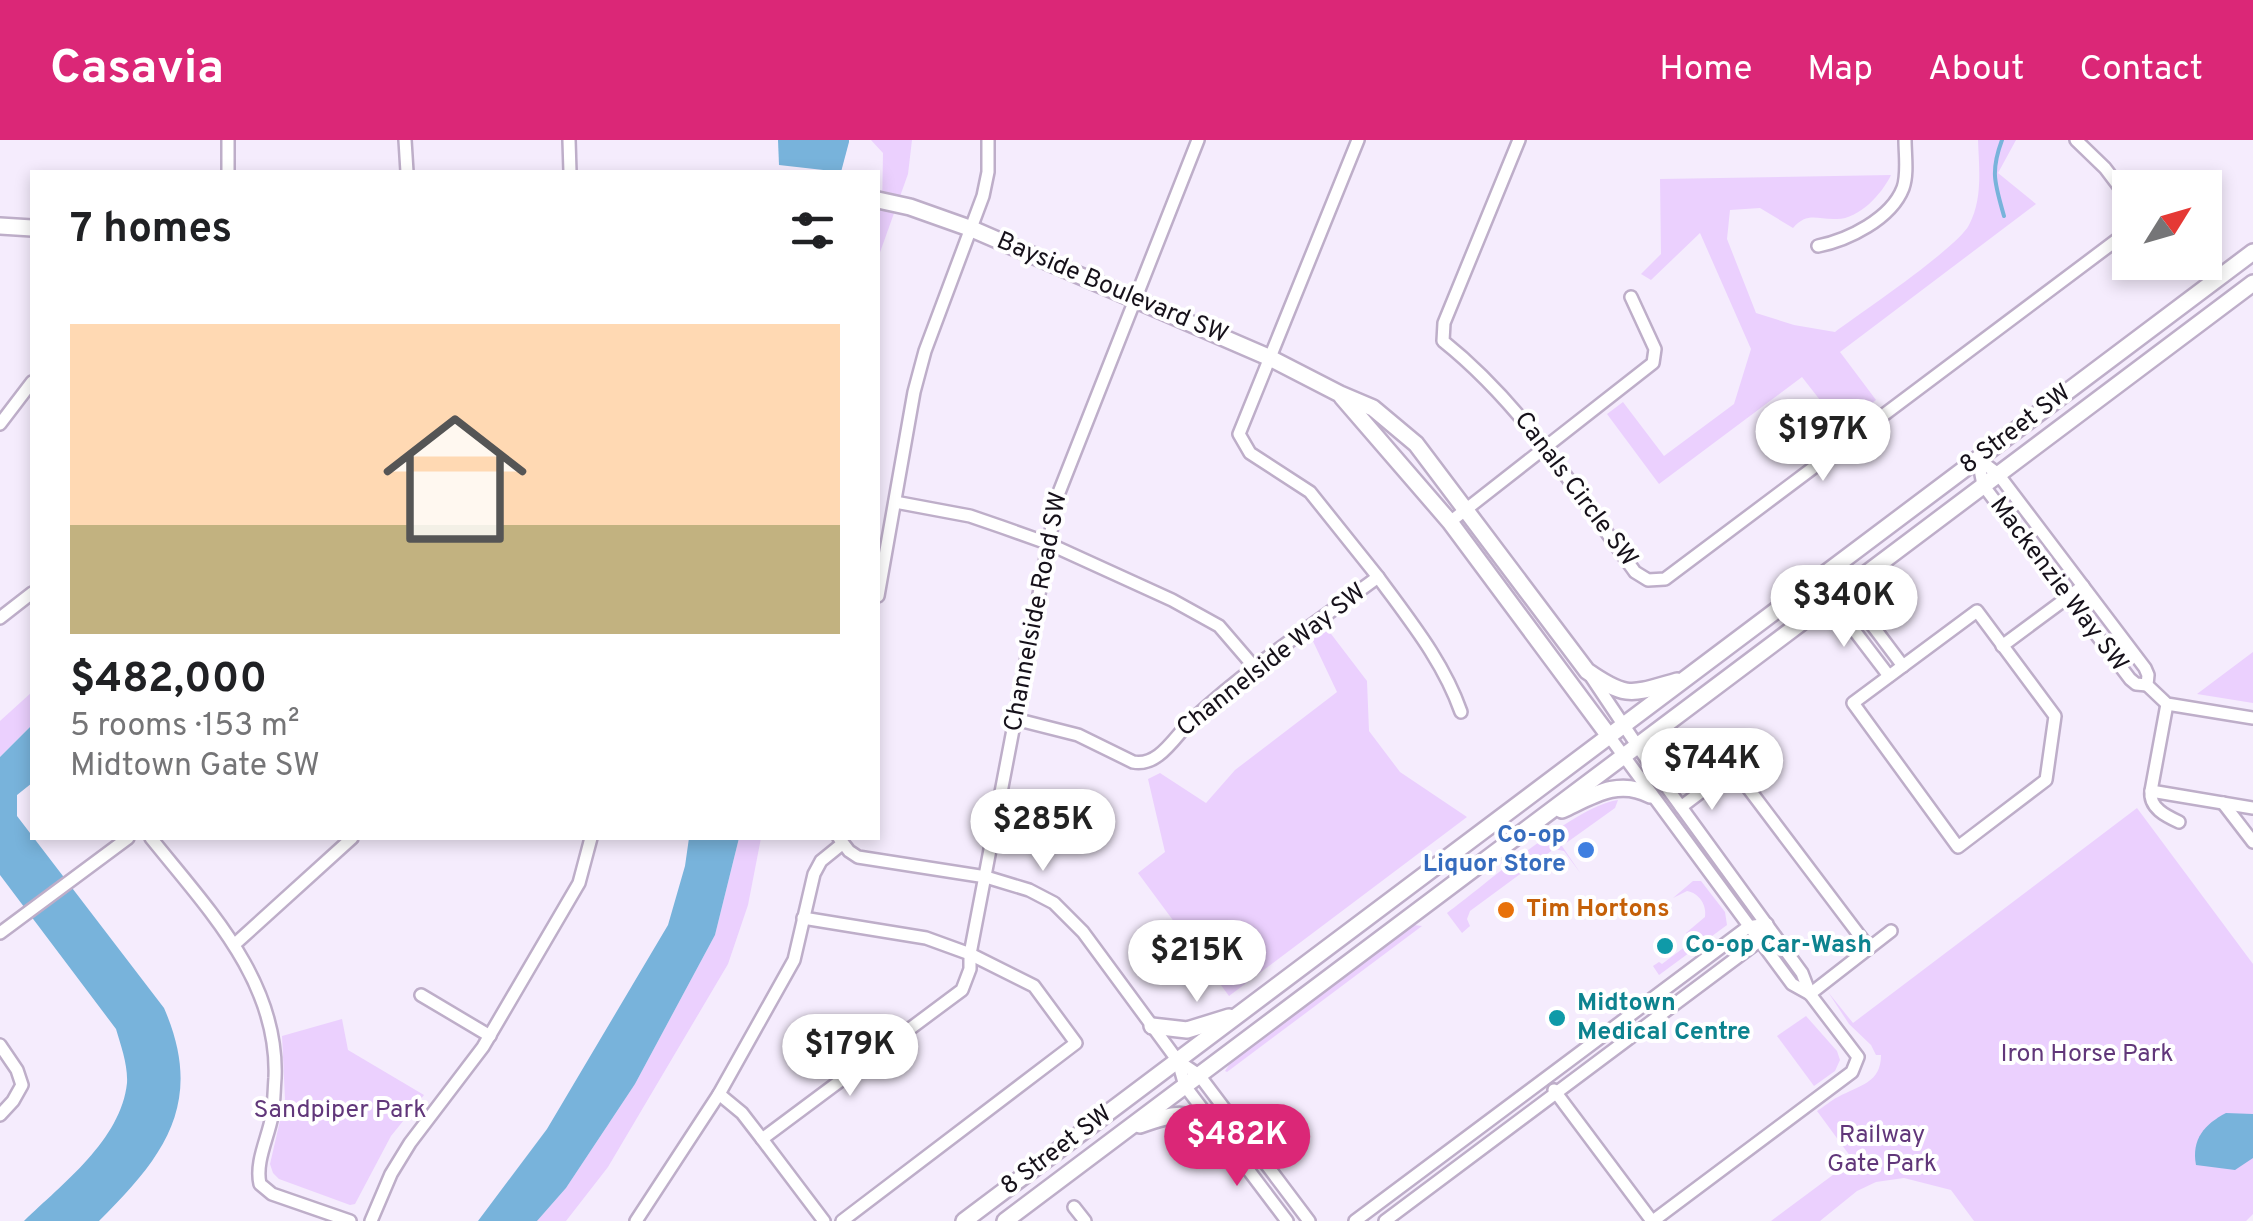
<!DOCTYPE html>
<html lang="en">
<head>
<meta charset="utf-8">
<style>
	body { margin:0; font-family:Overpass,sans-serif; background:#f6f6f6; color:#202124; height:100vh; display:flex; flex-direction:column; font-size:38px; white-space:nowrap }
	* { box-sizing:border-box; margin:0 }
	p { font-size:32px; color:#757577 }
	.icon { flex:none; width:55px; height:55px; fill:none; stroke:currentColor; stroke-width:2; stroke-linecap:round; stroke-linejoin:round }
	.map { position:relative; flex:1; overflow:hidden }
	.panel { position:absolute; left:30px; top:30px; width:850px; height:670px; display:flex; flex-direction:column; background:#fff; border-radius:0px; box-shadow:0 5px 15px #0003 }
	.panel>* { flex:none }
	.needle { width:65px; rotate:53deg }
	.buttons { position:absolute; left:2112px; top:30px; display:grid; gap:20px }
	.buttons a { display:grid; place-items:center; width:110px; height:110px; border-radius:0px; background:#fff; box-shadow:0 5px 15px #0003; font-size:50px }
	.price { position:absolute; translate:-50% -85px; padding:0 22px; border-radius:35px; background:#fff; color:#222; font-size:32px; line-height:65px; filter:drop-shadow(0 2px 5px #0008) }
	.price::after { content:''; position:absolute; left:50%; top:60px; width:30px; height:22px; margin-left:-15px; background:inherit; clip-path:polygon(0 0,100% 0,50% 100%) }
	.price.selected { background:#db2777; color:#fff }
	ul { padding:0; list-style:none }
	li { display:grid; align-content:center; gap:20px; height:530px; padding:0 40px }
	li+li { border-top:2px solid #e0e0e0 }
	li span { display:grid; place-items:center; height:310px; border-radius:0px; color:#555 }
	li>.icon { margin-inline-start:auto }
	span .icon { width:180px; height:180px; fill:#fffc; stroke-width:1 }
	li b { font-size:42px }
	h2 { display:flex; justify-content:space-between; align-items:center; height:120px; padding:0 40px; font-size:42px }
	header { display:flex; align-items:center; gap:60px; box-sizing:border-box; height:140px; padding:0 50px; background:#db2777; color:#fff }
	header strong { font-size:48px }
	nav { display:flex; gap:55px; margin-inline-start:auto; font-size:35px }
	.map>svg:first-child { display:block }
</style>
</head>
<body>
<header>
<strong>Casavia</strong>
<nav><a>Home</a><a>Map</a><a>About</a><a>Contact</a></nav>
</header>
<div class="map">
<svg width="2253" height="1081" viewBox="0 0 2253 1081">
	<rect width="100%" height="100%" fill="#f5ecfd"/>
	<g fill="#ebd0fe">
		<polygon points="871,0 912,0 908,34 878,118 878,70 882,69 883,13"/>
		<path d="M1978 0H2016L1998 33 2036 64 1840 212 1876 260 1841 287 1802 237 1659 344 1607 274 1623 262 1664 316 1734 264 1751 209 1700 93 1651 140 1641 134 1661 114 1660 39 1891 35C1882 54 1859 79 1837 79 1817 80 1808 71 1793 88L1760 68 1730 70 1727 99 1756 173 1794 185 1835 192C1862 172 1957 108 1969 85 1983 59 1979 28 1978 0Z"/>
		<polygon points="1325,486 1367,541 1369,591 1400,632 1467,677 1229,856 1138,733 1165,712 1148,639 1160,633 1206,663 1235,630 1337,552 1311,497"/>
		<polygon points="2253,512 2253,563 2197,554"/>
		<polygon points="32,552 32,585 0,617 0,581"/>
		<path d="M1618 660 1615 668 1562 706 1581 734 1564 711 1554 709 1470 771 1467 779 1470 786 1462 793 1447 773C1485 745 1576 665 1618 660Z"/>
		<path d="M2137 668 2253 824V1074L2246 1081H1974L1951 1050 1904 1038 1876 1042 1857 1051 1820 1081H1771L1853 1020 1817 971C1824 967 1831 960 1838 957 1860 945 1881 943 1881 915H1876L1871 905 1849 884 1828 852 1853 883Z"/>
		<polygon points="739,698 761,698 748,765 728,824 608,1027 566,1081 537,1081 566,1048 635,944 715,795"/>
		<path d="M1693 741H1701L1725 772 1727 785 1659 835 1653 826 1659 822 1662 824 1686 806 1684 803 1689 798 1686 793 1705 777C1707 765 1699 753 1687 751L1673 758Z"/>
		<polygon points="1414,785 1422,786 1227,932 1225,931 1231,922"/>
		<polygon points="1806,876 1837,911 1840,920 1835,931 1814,946 1777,896"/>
		<polygon points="342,879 348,910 424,955 391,996 355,1064 350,1065 279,1039 273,1033 270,1024 285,959 282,896"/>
	</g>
	<g fill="#78b3db">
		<polygon points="778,0 849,0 849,2 841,32 779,25"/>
		<path d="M32 585V643L17 655V676L164 868C205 962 165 1016 99 1081H24C62 1044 121 1000 127 943 128 925 121 906 116 889L0 735V617Z"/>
		<polygon points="689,698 739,698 715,795 635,944 566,1048 537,1081 478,1081 547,989 668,785 685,726"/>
		<path d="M2226 973 2253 974V1018L2235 1030 2196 1025C2191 999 2205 984 2226 973Z"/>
	</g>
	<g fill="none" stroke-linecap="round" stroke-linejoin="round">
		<path stroke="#78b3db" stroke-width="4" d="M2002 0C1990 32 1995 44 2004 76"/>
		<defs>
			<g id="street">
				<polyline points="228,0 228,32"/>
				<polyline points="405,0 407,32"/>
				<polyline points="569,0 570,32"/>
				<path d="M1519 0 1444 183 1443 201C1522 264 1576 351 1635 432L1648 440 1665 439 2130 90"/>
				<polyline points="2076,0 2105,28 2130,61"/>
				<path d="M1818 106C1848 100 1891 79 1903 48 1908 34 1905 15 1905 0"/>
				<polyline points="0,284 32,242"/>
				<polyline points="1978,319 1998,334 2145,528 2148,535 2147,545 2167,564 2253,578"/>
				<polyline points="1978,319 1983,345 2130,539 2136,544 2147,545"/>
				<polyline points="895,362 970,376 1002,387 1047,403 1172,460 1219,486 1256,529"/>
				<polyline points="1450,382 1653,223 1655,209 1631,157"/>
				<path d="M1378 437C1410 481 1443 521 1461 572"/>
				<polyline points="1845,449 1903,526"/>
				<polyline points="878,456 914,252 925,211 983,56 988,32 988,0"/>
				<polyline points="1831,460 1889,536"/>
				<polygon points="1977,471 2055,576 2046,640 1958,707 1853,563"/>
				<polyline points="0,478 32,453"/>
				<polyline points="2002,506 2083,446"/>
				<polyline points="1592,538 1649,623 1802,833 1810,854 1858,917 1852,932 1653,1081"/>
				<polyline points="2167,564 2151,651 2253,668"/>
				<path d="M1015 579 1078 595 1133 622C1160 627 1175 595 1193 579 1249 527 1316 483 1378 437L1310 352 1250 313 1239 294 1358 0"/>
				<polyline points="1609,596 1792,844 1810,854"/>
				<polyline points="1733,628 1869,808"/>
				<path d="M2151 651C2149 668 2166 676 2179 682"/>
				<polyline points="2223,663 2253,702"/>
				<polyline points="1681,667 1755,611"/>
				<path d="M151 698C207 768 279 841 275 938 274 951 274 964 272 976 268 998 255 1022 260 1044L272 1054 350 1081"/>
				<polyline points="839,698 849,711 858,717 986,737 1029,750 1054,763 1083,792 1178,921 1199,935 1309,1081"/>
				<polyline points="803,778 926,798 970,814 970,829 962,850 762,999 824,1081"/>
				<polyline points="0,793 128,698"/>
				<polyline points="235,804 352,698"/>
				<polyline points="1810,854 1891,791"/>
				<polyline points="421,855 490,896"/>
				<polyline points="0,905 17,930 22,945 13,961 0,975"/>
				<polyline points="1178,921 1185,946 1287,1081"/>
				<polyline points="1554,950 1652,1081"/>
				<polyline points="762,999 742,973 719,954 794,820 814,734 821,721 842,704"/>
				<polyline points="1074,1067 1085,1081"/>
				<polyline points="371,1081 391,1034 410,1003 483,907 579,743 591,698"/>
				<polyline points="636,1081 719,954"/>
				<polyline points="842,1081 1076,903 1034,846 970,814 1058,355 1198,0"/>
				<polyline points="1355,1081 1748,787 1767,784 1759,801 1385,1081"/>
			</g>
			<g id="secondary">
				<path d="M878 60 910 67 972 89 1268 217 1340 254 1373 268 1416 304 1587 531C1627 559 1631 554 1677 541"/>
				<polyline points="0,86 32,88"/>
				<polyline points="1342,257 1450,382 1609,596"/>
				<path d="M1562 670C1592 656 1618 638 1650 655"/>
				<polyline points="1152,886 1187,890 1229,877"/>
				<path d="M1140 985C1175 973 1188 969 1219 992"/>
				<polyline points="964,1081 2253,112"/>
				<polyline points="1005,1081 2253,143"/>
			</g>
		</defs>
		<use href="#street" stroke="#beaec9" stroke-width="16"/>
		<use href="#secondary" stroke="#beaec9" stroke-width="20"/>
		<use href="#street" stroke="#fff" stroke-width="11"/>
		<use href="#secondary" stroke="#fff" stroke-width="15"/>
	</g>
	<circle fill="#3f7fe0" stroke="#fff" stroke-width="4" cx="1586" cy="710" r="10"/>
	<circle fill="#e8710a" stroke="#fff" stroke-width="4" cx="1506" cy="770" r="10"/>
	<g fill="#0f9aa8" stroke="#fff" stroke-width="4">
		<circle cx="1665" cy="806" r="10"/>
		<circle cx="1557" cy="878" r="10"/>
	</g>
	<g text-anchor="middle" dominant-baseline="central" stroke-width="8" stroke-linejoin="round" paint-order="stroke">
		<g font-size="25" fill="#16111a" stroke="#fff">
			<text transform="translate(1112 149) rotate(23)">Bayside Boulevard SW</text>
			<text transform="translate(2016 290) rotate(-37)">8 Street SW</text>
			<text transform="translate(1575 350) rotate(53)">Canals Circle SW</text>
			<text transform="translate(2058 445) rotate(53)">Mackenzie Way SW</text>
			<text transform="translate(1037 472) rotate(-79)">Channelside Road SW</text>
			<text transform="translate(1272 521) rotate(-38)">Channelside Way SW</text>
			<text transform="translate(1057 1011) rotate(-37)">8 Street SW</text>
		</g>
		<g font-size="25" font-weight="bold" fill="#366cbe" stroke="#fff" text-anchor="end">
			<text x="1566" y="696">Co-op<tspan x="1566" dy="29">Liquor Store</tspan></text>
		</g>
		<g font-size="25" font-weight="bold" fill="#c56008" stroke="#fff" text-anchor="start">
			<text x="1526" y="770">Tim Hortons</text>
		</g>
		<g font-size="25" font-weight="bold" fill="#0d838f" stroke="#fff" text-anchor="start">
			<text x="1685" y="806">Co-op Car-Wash</text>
			<text x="1577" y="864">Midtown<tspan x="1577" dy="29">Medical Centre</tspan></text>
		</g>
		<g font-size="25" fill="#61377a" stroke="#fff">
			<text x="2087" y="915">Iron Horse Park</text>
			<text x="340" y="971">Sandpiper Park</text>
			<text x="1882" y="996">Railway<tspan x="1882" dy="29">Gate Park</tspan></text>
		</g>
	</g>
</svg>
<div class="buttons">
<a><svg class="needle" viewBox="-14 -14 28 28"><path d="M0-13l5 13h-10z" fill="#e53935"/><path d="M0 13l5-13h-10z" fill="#757577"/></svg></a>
</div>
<b class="price" style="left:1823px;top:344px">$197K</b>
<b class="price" style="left:1844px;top:510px">$340K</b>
<b class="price" style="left:1712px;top:673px">$744K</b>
<b class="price" style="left:1043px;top:734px">$285K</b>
<b class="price" style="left:1197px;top:865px">$215K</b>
<b class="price" style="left:850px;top:959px">$179K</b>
<b class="price selected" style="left:1237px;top:1049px">$482K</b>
<section class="panel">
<h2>7 homes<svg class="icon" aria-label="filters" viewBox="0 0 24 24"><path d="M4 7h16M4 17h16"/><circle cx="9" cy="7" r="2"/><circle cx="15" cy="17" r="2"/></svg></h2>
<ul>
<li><span style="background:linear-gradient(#ffd9b3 65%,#c2b280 0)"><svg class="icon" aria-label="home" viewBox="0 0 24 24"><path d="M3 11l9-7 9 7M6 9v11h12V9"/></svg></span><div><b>$482,000</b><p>5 rooms · 153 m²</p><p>Midtown Gate SW</p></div></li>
</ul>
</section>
</div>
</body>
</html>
